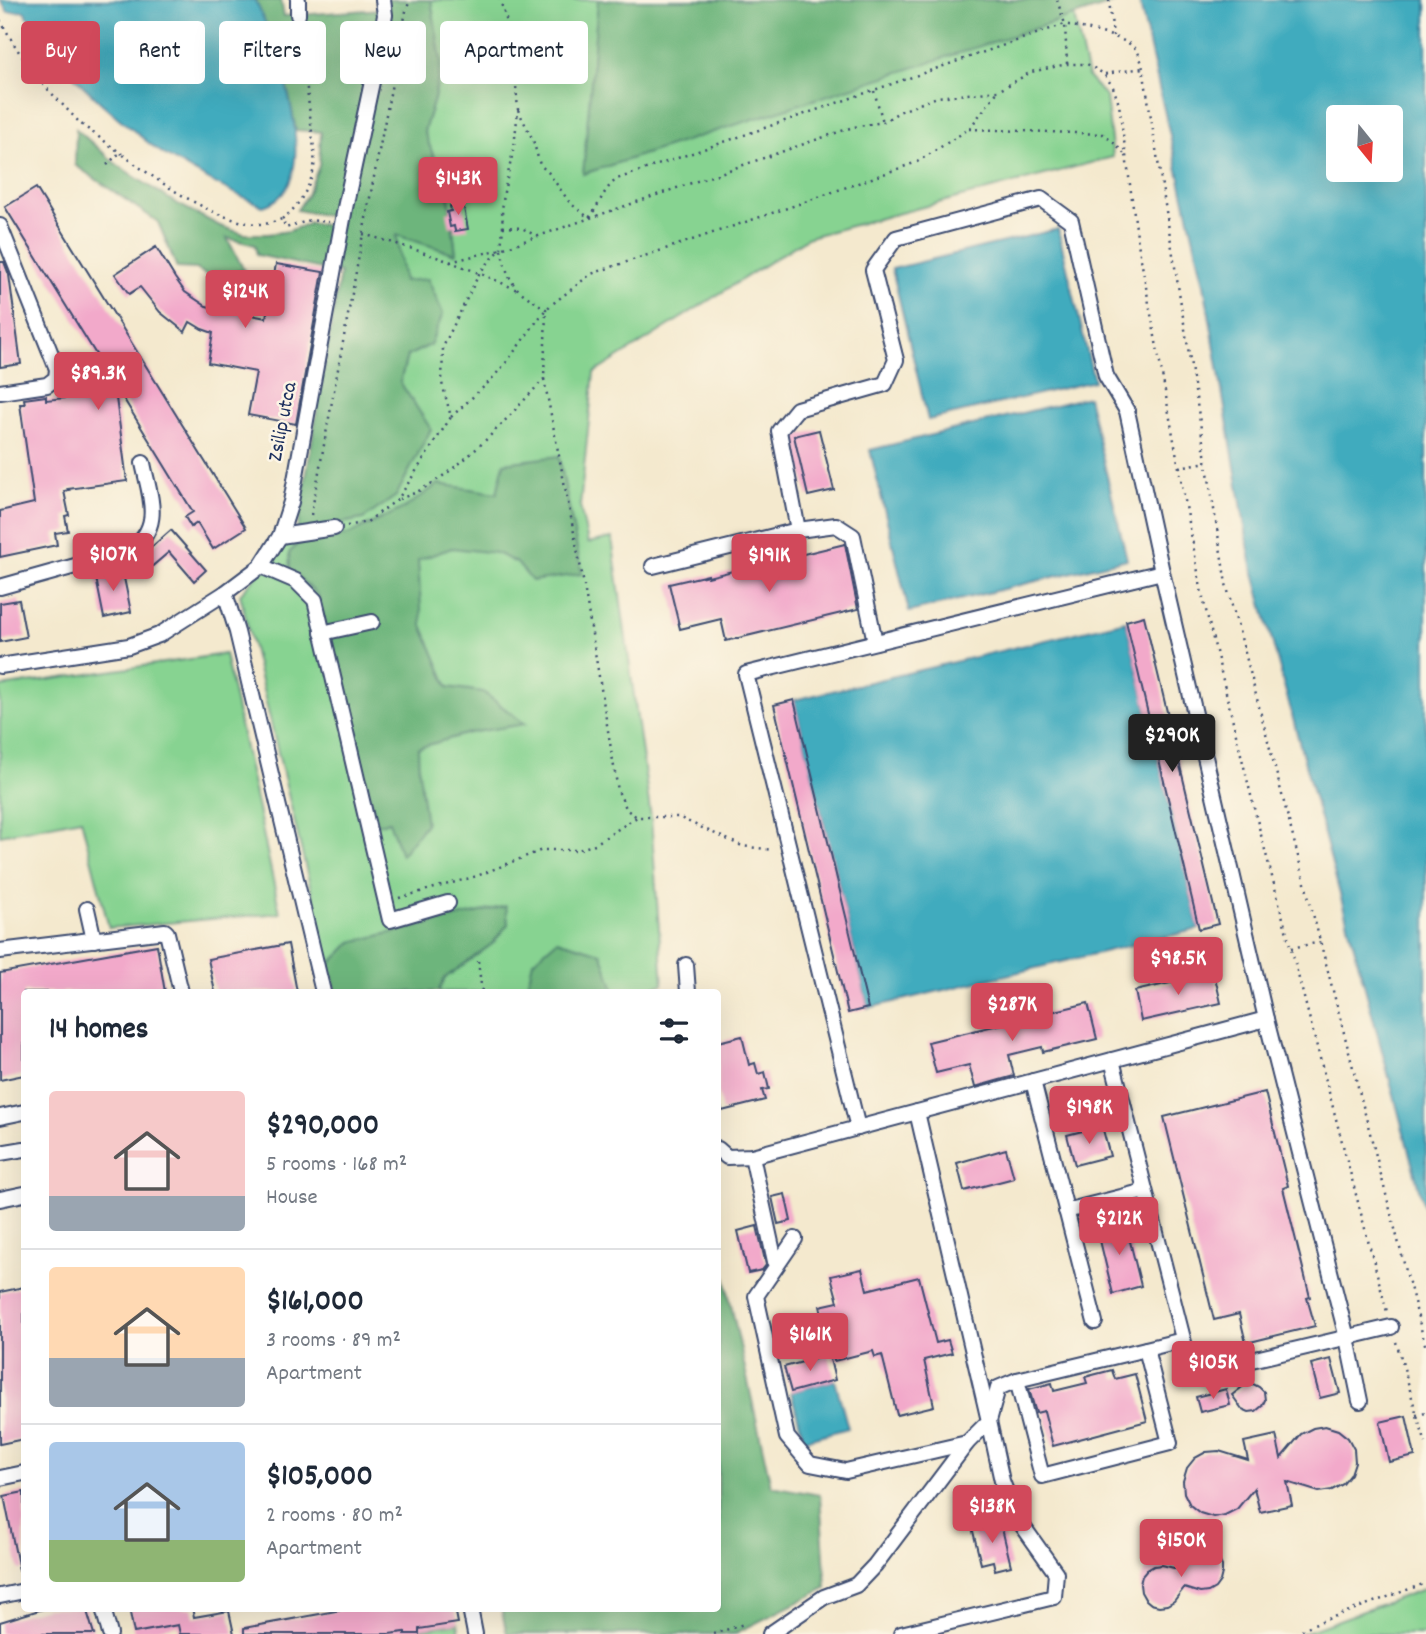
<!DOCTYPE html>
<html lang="en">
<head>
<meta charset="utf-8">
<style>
	body { margin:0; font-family:Dekko,sans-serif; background:#f6f6f7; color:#1f2937; height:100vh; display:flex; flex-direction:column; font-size:26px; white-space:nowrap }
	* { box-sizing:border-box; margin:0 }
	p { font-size:23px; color:#747a83 }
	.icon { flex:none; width:38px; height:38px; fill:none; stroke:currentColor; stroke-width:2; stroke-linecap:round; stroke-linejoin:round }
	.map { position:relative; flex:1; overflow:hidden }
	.sheet { position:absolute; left:21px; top:989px; width:700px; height:623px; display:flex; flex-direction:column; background:#fff; border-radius:7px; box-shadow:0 7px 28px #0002 }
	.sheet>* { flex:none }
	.hud { position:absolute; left:21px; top:21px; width:700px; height:63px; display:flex; gap:14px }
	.needle { width:46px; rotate:162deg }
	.controls { position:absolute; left:1326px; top:105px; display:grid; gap:14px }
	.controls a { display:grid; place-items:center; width:77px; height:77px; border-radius:7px; background:#fff; box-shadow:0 7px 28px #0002; font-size:35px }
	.price { position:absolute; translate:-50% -60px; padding:0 16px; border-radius:7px; background:#d1495b; color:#fff; font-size:23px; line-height:46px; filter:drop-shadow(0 2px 4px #0008) }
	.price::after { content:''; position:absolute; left:50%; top:42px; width:21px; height:16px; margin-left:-10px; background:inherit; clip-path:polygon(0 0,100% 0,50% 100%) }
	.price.selected { background:#222; color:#fff }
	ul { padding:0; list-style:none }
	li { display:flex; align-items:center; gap:21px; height:175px; padding:0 28px }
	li+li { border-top:2px solid #e0e1e3 }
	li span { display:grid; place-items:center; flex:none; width:196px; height:140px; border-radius:7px; color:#555 }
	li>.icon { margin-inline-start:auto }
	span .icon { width:84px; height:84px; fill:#fffc; stroke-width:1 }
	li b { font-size:30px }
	h2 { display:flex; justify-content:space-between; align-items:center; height:84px; padding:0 28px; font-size:30px }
	.tag { padding:0 24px; border-radius:7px; background:#fff; box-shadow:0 7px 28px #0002; font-size:24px; line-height:63px }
	.tag.selected { background:#d1495b; color:#fff }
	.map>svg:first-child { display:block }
</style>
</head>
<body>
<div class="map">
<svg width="1426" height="1634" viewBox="0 0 1426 1634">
	<rect width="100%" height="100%" fill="#fcf5e5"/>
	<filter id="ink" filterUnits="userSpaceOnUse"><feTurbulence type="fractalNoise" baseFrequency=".0143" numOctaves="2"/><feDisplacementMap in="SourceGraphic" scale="14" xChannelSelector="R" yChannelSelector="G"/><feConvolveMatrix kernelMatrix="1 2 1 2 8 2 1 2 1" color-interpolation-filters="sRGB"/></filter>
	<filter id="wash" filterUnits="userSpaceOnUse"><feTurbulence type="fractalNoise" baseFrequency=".00686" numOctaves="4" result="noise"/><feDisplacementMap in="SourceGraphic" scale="28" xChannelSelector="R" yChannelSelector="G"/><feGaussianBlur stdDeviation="1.57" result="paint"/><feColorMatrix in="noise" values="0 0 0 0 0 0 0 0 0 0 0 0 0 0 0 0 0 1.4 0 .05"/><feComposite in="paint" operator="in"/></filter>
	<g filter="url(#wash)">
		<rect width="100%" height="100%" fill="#f4e9ce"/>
		<g fill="#87d391" stroke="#518178" stroke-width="2">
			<polygon points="431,0 1123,0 1074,16 1088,77 1106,97 1113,157 809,237 594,373 580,506 588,543 612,538 651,818 663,984 636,992 438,992 445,978 492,944 508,924 506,907 352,942 329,965 240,594 297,531 400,382 407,356 430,345 404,282 396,234 456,254 449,197 424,131 434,99 441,62"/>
			<polygon points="225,654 280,913 109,928 81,819 0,835 0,687"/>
			<polygon points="1426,1588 1426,1634 1301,1634"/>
			<polygon points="458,1623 460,1634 419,1634 419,1630"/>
		</g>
		<g fill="#6db57b" stroke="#44726c" stroke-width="2">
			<polygon points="255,0 281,0 284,16 383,9 388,0 431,0 441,61 434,99 424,131 449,197 456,254 396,235 404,281 428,279 443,314 430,345 407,356 400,382 431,429 396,496 363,519 297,531 340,273 257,255 255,245 227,238 244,270 213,278 196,269 177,268 158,222 75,165 76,129 115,163 132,175 174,202 220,226 244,234 268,234 289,231 310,223 339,227 340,218 297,210 307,195 319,166 321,132 296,130 282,66"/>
			<polygon points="598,0 1123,0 583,174"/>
			<polygon points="559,456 582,574 532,581 517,563 496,553 452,548 418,560 422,625 448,687 483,692 525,724 469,733 418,748 419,772 426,824 401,855 389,821 377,825 318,595 290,570 289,553 298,544 348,535 406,507 438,484 497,493 504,463"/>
			<polygon points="506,906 508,924 492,944 445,978 438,992 336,992 329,965 352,942"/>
			<polygon points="557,940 601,953 615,992 526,992 533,961"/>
			<polygon points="718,1246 771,1486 820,1495 826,1588 734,1634 507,1634 501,1608 718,1608"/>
		</g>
		<g fill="#3fabbe" stroke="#2d6d8e" stroke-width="2" fill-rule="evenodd">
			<path d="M0 0H255C276 41 330 187 263 206 230 192 198 175 167 156 155 149 144 139 133 130 90 96 52 58 24 11L8 12Z"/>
			<path d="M1139 0H1426V1215L1251 562 1204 284ZM1391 117V170H1339V117Z"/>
			<polygon points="1058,229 1094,381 928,420 892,269"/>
			<polygon points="1088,397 1127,559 909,612 870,450"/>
			<polygon points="1126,621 1199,929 868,1008 794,700"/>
			<polygon points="835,1380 848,1428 804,1440 791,1392"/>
		</g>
		<g id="blocks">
			<g fill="#f2a9ca">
				<polygon points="36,188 246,528 213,549 197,523 191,527 185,517 193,512 114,383 127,481 68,489 69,490 64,491 69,515 65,516 68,531 55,533 57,545 0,557 0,511 34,503 20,404 25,404 24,399 46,396 46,400 75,397 83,394 82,386 113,382 5,207"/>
				<polygon points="463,203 468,229 455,231 454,226 450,227 447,212 451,211 450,206"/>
				<polygon points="156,247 175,278 185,292 206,306 266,318 276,264 323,272 296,424 248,415 256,372 208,363 213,333 202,329 190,322 185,332 160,312 140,287 129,294 115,274"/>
				<polygon points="0,262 4,262 9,275 21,364 0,367"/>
				<polygon points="819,430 834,490 808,496 794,436"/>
				<polygon points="171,530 206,570 194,581 169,552 149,569 139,558"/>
				<polygon points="845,544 858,609 726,641 721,619 680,629 669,584 708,575 708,577"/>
				<polygon points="122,568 131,612 104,618 95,573"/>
				<polygon points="19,600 26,637 0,642 0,603"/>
				<polygon points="1144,616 1218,924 1199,929 1126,621"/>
				<polygon points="794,700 868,1008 848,1013 774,705"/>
				<polygon points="288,944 297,992 215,992 208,959"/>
				<polygon points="157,945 165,992 24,992 24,1075 0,1080 0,973"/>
				<polygon points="1214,973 1221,1003 1141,1021 1135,991"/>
				<polygon points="1088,1003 1097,1039 1043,1052 1042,1047 1009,1055 1014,1076 975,1087 969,1065 936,1073 928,1042"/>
				<polygon points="742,1036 749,1065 755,1063 758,1074 765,1072 769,1089 762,1090 765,1100 722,1111 718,1093 718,1042"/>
				<polygon points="1265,1092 1288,1186 1283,1188 1310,1297 1307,1298 1315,1326 1246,1343 1239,1314 1214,1320 1164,1117"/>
				<polygon points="1102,1126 1110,1156 1075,1165 1067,1135"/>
				<polygon points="1006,1149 1014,1178 964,1191 957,1163"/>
				<polygon points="785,1194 791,1221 778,1224 772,1197"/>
				<polygon points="1125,1221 1141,1286 1113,1294 1097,1228"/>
				<polygon points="757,1226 766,1265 762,1270 748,1273 738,1231"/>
				<polygon points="862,1269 867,1290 919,1277 936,1343 948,1340 952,1353 924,1360 934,1406 897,1415 882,1355 875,1357 873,1351 834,1361 820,1306 838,1302 831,1276"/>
				<polygon points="24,1287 24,1439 0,1444 0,1292"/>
				<polygon points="829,1355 835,1380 791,1392 784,1367"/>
				<polygon points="1331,1359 1340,1393 1320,1398 1311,1364"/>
				<polygon points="1112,1370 1115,1379 1135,1374 1147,1421 1053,1446 1044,1411 1036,1413 1029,1389 1052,1383 1054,1391 1087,1383 1085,1377"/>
				<polygon points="1253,1384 1259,1387 1264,1392 1265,1400 1262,1406 1256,1411 1249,1412 1242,1409 1232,1395 1245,1385"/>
				<polygon points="1226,1389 1230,1405 1200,1412 1196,1397"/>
				<polygon points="1406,1416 1415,1456 1389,1462 1380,1422"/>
				<polygon points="1325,1426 1338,1430 1348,1438 1354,1449 1355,1462 1351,1474 1343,1484 1332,1490 1319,1492 1287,1482 1292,1505 1260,1512 1254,1488 1237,1509 1225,1515 1213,1517 1200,1513 1190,1505 1184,1493 1183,1481 1187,1468 1195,1458 1206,1452 1219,1451 1248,1460 1244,1442 1276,1435 1281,1458 1301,1434 1313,1428"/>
				<polygon points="24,1492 24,1569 19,1570 4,1496"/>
				<polygon points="1000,1520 1011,1566 995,1570 993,1561 981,1564 972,1527"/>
				<polygon points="1203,1551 1211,1553 1218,1558 1222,1566 1222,1573 1220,1581 1215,1588 1208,1592 1200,1593 1184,1588 1174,1601 1167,1605 1159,1606 1151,1604 1145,1599 1141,1592 1140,1584 1142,1576 1147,1570 1154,1566 1162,1565 1178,1569 1188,1556 1195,1552"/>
				<polygon points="46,1608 86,1608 94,1634 0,1634 0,1622"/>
				<polygon points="129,1608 192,1608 194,1617 229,1611 234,1634 180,1634 178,1625 134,1633"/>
				<polygon points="352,1608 455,1608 458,1623 419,1629 419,1634 405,1634 405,1632 389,1634 244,1634 244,1628"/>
			</g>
		</g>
	</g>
	<g filter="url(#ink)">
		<use href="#blocks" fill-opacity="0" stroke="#3c4b6f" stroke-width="2"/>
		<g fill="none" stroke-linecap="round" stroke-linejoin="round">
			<defs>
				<g id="minor">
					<polyline points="298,0 298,15"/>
					<polyline points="0,226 57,369 56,378 47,385 0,392"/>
					<polyline points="798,530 779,431 797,409 885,384 896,360 873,270 896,238 1041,199 1071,221 1106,376 1127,411 1162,572 1266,1019 1347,1338 1360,1401"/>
					<polyline points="280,536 334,528"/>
					<polyline points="261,566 296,581 315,600 390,920 448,903"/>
					<polyline points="653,566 798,530 836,525 853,536 875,642"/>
					<path d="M0 587 129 551C164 527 150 498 143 463"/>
					<polyline points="225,593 237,632 323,992"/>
					<polyline points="322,633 372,622"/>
					<polyline points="0,666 129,646 159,635 225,593 261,566 280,536 291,502 345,208 379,49 385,15 383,0"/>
					<polyline points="87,909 94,940"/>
					<polyline points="0,951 165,931 167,933 181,992"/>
					<polyline points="686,965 688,992"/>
					<polyline points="1112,1060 1192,1374 1391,1327"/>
					<polyline points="1033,1081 1095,1322"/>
					<polyline points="0,1117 24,1112"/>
					<polyline points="858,1128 746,674 1162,572"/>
					<polyline points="718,1149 727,1157 752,1156 1266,1019"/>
					<polyline points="0,1153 24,1149"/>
					<polyline points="752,1156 776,1266"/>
					<polyline points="0,1199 24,1194"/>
					<polyline points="1066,1211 1145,1191"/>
					<polyline points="795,1239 756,1296 787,1437 810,1464 846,1471 967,1443"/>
					<polyline points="1017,1380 1042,1476 1170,1443 1146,1349"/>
					<polyline points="0,1478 24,1473"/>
					<polyline points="0,1596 24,1591"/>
					<polyline points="103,1608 110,1634"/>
					<polyline points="470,1608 475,1634"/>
					<polyline points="770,1634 824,1597 856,1585 875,1565 967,1443 989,1421 917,1112"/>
					<polyline points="901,1634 1054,1597 1056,1573 1015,1515 1002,1481 989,1421 998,1388 1017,1380 1183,1340"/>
				</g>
			</defs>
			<use href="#minor" stroke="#3c4b6f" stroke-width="18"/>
			<g stroke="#3c4b6f" stroke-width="2.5" stroke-dasharray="2 5" stroke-linecap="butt">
				<polyline points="1057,0 1065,24 1067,64"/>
				<polyline points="1109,0 1113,36"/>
				<polyline points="0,20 17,49 38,79 81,124 122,154"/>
				<polyline points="1105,74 1143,68"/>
				<polyline points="874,91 883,122"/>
				<path d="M518 110 533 140 540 165 548 172 570 203 589 218C601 203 602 191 617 179L1065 24C1083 29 1121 35 1135 48 1140 53 1141 62 1143 68L1226 584 1243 645 1426 1348"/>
				<polyline points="969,129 1103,134 1115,144 1127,157"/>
				<path d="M107 165 117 155 122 154C154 179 220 225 261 224 269 224 276 221 282 219L286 228 310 220 329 222"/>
				<path d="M282 219C298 208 311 186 314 167 315 161 314 155 314 149L300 30"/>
				<polyline points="503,227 522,228 536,236"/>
				<path d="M363 234C416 249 467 266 517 290"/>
				<polyline points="450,262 501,249 853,127 883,122 899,112 937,97 998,91 1031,72 1067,64 1087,64 1104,74 1113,87 1119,104 1138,243 1202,594 1256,816 1387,1312"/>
				<polyline points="544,379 582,574 618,791 627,810 637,817 678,817 742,846 773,850"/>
				<polyline points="451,417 489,382 505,364 546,309 591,274 796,205 917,162 969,129 998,91"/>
				<polyline points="1179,467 1207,462"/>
				<path d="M399 499C407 496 416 493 424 488 471 461 507 418 544 379L546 309C514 288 510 288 501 249"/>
				<polyline points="311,515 363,234 406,11 410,0"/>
				<polyline points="347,526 367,522 398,499 451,417 442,383 443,347 480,272 501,249 503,227 502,211 504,192 514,147 518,110 513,51 511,35 500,0"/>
				<polyline points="399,898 477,876 542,850 578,850 595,844 637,817"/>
				<polyline points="1291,948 1321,942"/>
				<polyline points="478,961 482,992"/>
				<path d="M1396 1342C1407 1375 1414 1410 1426 1443"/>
				<polyline points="1416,1415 1426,1413"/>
				<polyline points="713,1634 744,1624"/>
				<polyline points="1296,1634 1311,1625 1426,1583"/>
			</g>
			<use href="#minor" stroke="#fff" stroke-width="14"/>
		</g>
	</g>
	<g text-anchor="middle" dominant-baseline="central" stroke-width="5" stroke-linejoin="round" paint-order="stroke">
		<g font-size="21" fill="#1b2f5e" stroke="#fcf5e5">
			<text transform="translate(284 422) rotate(-79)">Zsilip utca</text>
		</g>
	</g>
</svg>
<div class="controls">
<a><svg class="needle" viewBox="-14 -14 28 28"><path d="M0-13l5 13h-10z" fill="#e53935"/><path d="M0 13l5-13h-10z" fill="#747a83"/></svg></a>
</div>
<b class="price" style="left:458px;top:217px">$143K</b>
<b class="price" style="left:245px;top:330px">$124K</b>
<b class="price" style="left:98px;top:412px">$89.3K</b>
<b class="price" style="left:113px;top:593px">$107K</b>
<b class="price" style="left:769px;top:594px">$191K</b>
<b class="price selected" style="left:1172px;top:774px">$290K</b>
<b class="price" style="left:1178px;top:997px">$98.5K</b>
<b class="price" style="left:1012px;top:1043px">$287K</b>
<b class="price" style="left:1089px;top:1146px">$198K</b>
<b class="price" style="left:1119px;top:1257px">$212K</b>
<b class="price" style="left:810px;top:1373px">$161K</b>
<b class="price" style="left:1213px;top:1401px">$105K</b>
<b class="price" style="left:992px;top:1545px">$138K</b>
<b class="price" style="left:1181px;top:1579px">$150K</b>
<div class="hud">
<a class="tag selected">Buy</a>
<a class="tag">Rent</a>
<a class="tag">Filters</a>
<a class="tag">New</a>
<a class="tag">Apartment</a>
</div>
<section class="sheet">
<h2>14 homes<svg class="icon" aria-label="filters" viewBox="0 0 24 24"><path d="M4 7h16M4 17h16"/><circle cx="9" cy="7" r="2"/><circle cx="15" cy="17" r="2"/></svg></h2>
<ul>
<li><span style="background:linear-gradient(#f6c9c9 75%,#9aa5b1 0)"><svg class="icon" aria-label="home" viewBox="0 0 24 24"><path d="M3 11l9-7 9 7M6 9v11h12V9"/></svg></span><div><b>$290,000</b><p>5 rooms · 168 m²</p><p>House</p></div></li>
<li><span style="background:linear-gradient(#ffd9b3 65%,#9aa5b1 0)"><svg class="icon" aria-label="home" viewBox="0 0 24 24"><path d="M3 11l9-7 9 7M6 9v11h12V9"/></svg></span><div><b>$161,000</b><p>3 rooms · 89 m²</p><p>Apartment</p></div></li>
<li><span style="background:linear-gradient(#a9c7e8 70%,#8fb573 0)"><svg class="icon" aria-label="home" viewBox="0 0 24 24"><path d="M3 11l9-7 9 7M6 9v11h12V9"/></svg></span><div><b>$105,000</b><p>2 rooms · 80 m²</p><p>Apartment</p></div></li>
</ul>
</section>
</div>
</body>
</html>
